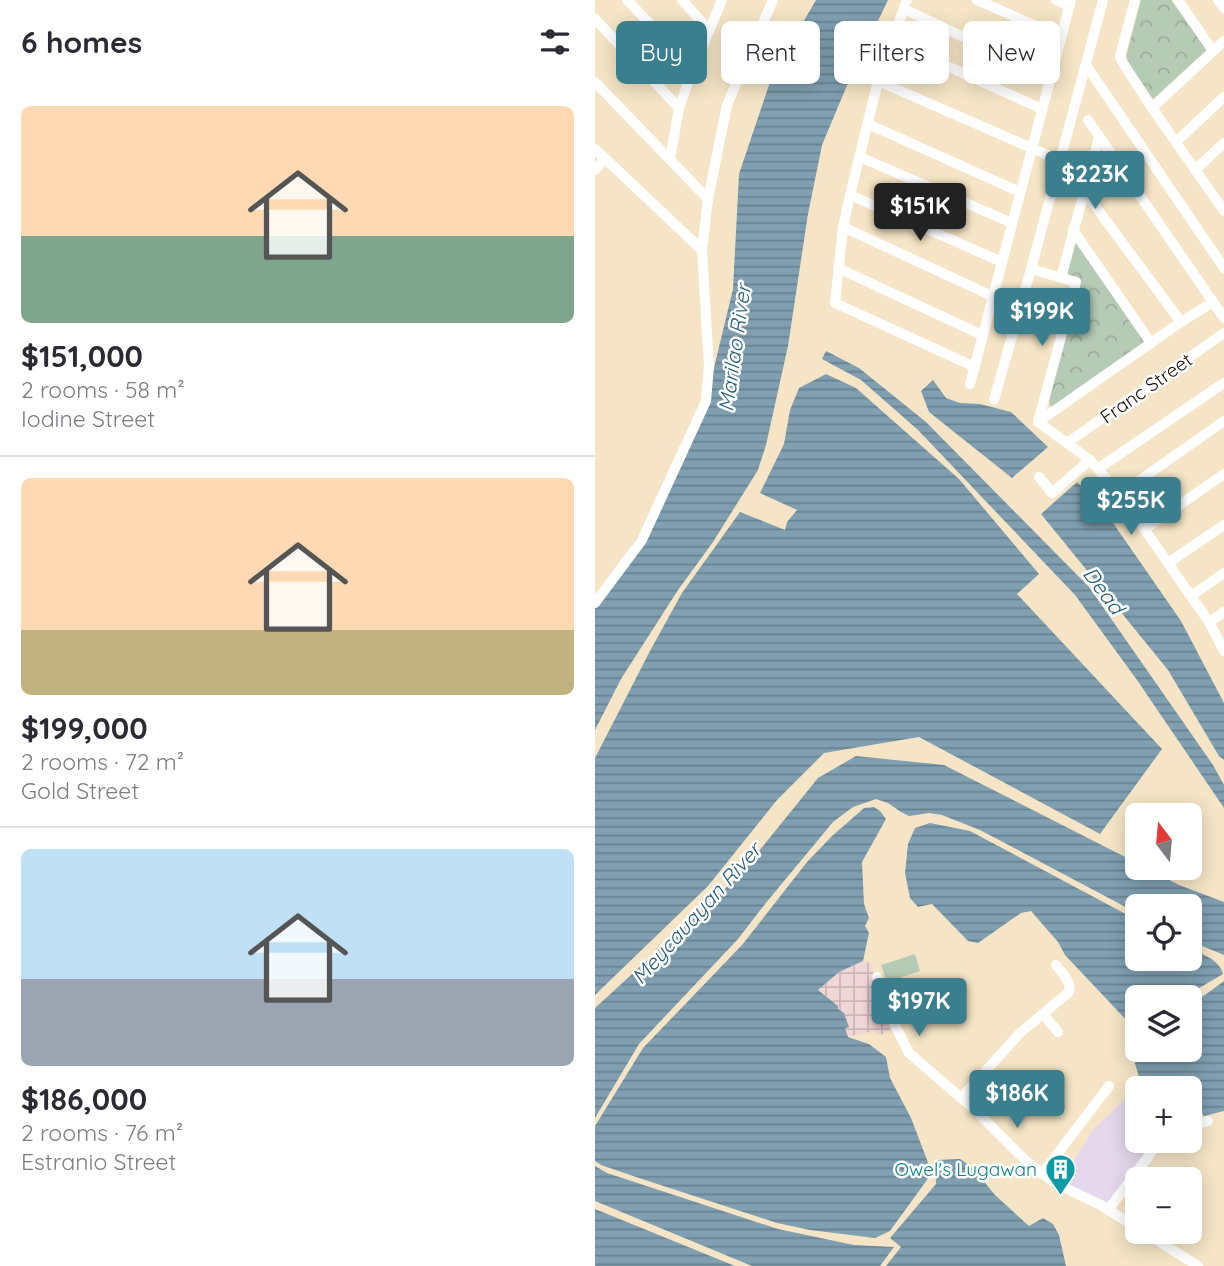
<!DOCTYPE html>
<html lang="en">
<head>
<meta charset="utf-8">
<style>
	body { margin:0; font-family:Quicksand,sans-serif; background:#f2f2f3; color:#2b2b33; height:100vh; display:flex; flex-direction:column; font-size:26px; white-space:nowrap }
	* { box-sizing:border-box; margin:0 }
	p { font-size:23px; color:#7c7c81 }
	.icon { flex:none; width:38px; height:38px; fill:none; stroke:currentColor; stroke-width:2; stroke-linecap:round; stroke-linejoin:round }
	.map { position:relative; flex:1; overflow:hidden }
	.drawer { display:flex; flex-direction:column; background:#fff; width:595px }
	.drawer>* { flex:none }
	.guide { position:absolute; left:21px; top:21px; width:502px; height:63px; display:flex; gap:14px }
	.needle { width:46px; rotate:344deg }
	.controls { position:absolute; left:530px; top:803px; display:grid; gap:14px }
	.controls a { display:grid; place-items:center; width:77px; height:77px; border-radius:10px; background:#fff; box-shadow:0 4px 18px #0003; font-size:35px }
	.price { position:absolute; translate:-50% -60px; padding:0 16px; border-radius:7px; background:#3b7e8e; color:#fff; font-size:23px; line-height:46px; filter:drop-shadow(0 2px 4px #0008) }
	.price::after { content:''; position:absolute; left:50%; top:42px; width:21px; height:16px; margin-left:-10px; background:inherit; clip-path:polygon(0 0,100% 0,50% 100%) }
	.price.selected { background:#222; color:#fff }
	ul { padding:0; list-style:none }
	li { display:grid; align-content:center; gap:14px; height:371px; padding:0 21px }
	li+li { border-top:2px solid #e1e1e2 }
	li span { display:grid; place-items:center; height:217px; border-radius:10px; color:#555 }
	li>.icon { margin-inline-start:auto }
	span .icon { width:126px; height:126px; fill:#fffc; stroke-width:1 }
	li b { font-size:30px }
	h2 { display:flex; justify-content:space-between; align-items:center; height:84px; padding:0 21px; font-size:30px }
	.tag { padding:0 24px; border-radius:10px; background:#fff; box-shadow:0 4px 18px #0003; font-size:24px; line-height:63px }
	.tag.selected { background:#3b7e8e; color:#fff }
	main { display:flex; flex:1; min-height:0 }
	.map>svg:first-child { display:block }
</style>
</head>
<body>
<main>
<section class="drawer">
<h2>6 homes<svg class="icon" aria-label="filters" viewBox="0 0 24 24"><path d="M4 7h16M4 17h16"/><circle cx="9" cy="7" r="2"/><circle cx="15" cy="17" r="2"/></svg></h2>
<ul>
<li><span style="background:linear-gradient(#ffd9b3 60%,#7fa58c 0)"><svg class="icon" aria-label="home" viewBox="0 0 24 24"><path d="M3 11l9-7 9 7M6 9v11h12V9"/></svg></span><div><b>$151,000</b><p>2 rooms · 58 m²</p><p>Iodine Street</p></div></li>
<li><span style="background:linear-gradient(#ffd9b3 70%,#c2b280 0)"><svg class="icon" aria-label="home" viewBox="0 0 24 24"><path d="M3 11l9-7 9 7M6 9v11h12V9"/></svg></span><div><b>$199,000</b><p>2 rooms · 72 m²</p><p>Gold Street</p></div></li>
<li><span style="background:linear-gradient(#bfe0f5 60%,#9aa5b1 0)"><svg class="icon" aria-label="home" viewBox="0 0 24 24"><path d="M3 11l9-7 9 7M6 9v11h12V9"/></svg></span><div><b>$186,000</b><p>2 rooms · 76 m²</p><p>Estranio Street</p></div></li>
</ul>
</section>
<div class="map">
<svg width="629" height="1266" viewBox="0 0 629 1266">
	<defs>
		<pattern id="industrial-grid" width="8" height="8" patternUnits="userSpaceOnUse" patternTransform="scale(1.75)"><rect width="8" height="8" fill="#f1d6d7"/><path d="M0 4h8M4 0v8" fill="none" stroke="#ceb6b7"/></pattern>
		<pattern id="park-crowns" width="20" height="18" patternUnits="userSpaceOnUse" patternTransform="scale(1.75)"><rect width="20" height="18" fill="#b6cbb5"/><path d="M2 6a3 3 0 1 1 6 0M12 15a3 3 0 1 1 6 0" fill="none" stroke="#9cad9a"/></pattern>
		<pattern id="water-rules" width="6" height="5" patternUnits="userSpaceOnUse" patternTransform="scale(1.75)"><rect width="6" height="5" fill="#80a0b2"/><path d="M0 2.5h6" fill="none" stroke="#68818f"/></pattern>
	</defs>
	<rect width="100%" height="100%" fill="#f5e5c6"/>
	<polygon fill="url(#industrial-grid)" points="268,961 277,964 282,994 296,1029 286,1035 278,1031 253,1037 241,1004 223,990 244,972"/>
	<polygon fill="#e5d8ec" points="539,1090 542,1094 542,1141 561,1141 514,1207 473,1187 480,1176 473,1171 497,1131"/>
	<g fill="url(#park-crowns)">
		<polygon points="546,0 576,0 612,50 558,99 531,60 532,53"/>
		<polygon points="480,241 551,342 461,406 455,406 454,399 486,280 472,274"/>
	</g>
	<polygon fill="#b6cbb5" points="320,954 325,971 292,982 286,965"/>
	<g fill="url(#water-rules)">
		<polygon points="221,0 293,0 253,83 227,145 213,214 193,346 171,445 163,470 118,542 83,590 26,679 0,730 0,598 63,508 111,401 138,289 144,174 177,76"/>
		<polygon points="231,351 264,368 331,422 494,587 618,765 629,785 629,808 542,680 480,595 323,430 266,380 227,359"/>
		<polygon points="231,374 261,388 364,479 444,574 422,594 567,749 505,834 324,737 229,753 182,800 113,886 0,995 0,758 56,649 87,593 145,512 190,530 192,522 202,510 165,493 189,444 195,410 204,388"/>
		<polygon points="338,380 351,398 365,403 385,404 416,412 453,447 417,478 334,412 326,391"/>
		<polygon points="482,482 507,507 586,621 629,703 629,760 624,756 573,670 446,514"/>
		<polygon points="261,756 349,765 542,863 542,868 551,868 584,885 629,902 629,955 595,941 595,906 542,906 542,913 385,830 347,815 334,813 314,816 306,812 293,803 281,799 258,807 238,822 170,904 143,939 44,1044 0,1118 0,1008 143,877 223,778"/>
		<polygon points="279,807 285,811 291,819 267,862 269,904 274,918 270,926 274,933 268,961 244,972 223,990 243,1006 243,1009 249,1013 254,1027 250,1028 253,1037 274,1044 291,1057 295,1078 316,1118 337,1173 295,1231 280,1238 215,1230 182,1223 44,1178 6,1165 0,1161 0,1126 48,1048 147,945 212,862 237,836 269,808"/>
		<path d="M335 823 375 831 542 920V959H595V948C607 954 625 960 628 974L589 997 542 998V1023L537 1026 470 955 463 942 436 911 426 913 383 943 373 941 337 904 323 907 315 898 310 873 313 844 320 828Z"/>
		<polygon points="629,981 629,1111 609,1116 603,1108 595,1111 595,1088 547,1088 536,1049 537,1036 542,1031 542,1050 595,1050 595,1002 610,995"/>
		<polygon points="365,1159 377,1167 400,1195 434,1226 448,1218 458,1224 464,1235 471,1266 291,1266 306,1247 295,1238 341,1184 340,1163 343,1160"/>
		<polygon points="0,1166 12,1173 183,1229 259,1245 299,1247 285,1266 157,1266 0,1201"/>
		<polygon points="0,1209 140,1266 0,1266"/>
	</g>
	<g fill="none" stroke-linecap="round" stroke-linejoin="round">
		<g stroke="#fff" stroke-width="10">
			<polyline points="32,0 98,69"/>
			<polyline points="87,0 114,30"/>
			<polyline points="312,0 283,81 255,195 248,227 240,303 380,367"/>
			<polyline points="382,0 466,37"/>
			<polyline points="461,0 474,6"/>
			<polyline points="540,0 525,56 528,63 557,108 629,211"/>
			<polyline points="583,0 618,51"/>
			<polyline points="623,0 629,8"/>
			<polyline points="309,9 455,78"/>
			<polyline points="0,19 84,108"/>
			<polyline points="297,41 447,109"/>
			<polyline points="491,65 629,268"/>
			<polyline points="283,81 464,160"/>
			<polyline points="0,82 113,199"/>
			<polyline points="557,108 629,41"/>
			<polyline points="493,120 629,318"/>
			<polyline points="273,124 425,192"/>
			<polyline points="581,142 629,97"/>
			<polyline points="0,149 107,250"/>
			<polyline points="265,157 417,223"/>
			<polyline points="75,159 84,108 98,69 127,0"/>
			<polyline points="0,170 10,159"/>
			<polyline points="600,170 629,143"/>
			<polyline points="489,191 586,322"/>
			<polyline points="255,195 407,262"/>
			<polyline points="248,227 397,296"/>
			<polyline points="478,230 556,343"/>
			<polyline points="243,268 387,335"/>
			<polyline points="436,269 481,282 443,422"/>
			<polyline points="466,278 504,137"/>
			<polyline points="375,384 476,0"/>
			<polyline points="399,400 436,269 508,0"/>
			<polyline points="443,422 495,460 525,494 614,622 629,651"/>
			<polyline points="443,422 586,322 618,302"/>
			<polyline points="472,443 629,333"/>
			<polyline points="504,468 629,383"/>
			<polyline points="444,477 457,493 495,460"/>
			<polyline points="525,494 629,421"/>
			<polyline points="550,529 629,474"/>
			<polyline points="573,563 629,525"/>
			<polyline points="596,596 629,573"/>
			<polyline points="0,603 47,540 111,401 114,366 107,250 113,199 132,105 178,0"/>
			<polyline points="614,622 629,612"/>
			<polyline points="282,977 297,1019 314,1053 379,1109 431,1161 463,1185"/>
			<polyline points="448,1014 463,1032"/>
			<path d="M366 1098 425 1033 474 992C477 982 467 973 461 965"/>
			<polyline points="595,1126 613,1121"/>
			<polyline points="447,1174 514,1086"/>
			<polyline points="472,1189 506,1205 542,1228"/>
			<polyline points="513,1210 565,1141"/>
			<polyline points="549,1232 603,1266"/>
		</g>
	</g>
	<defs>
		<symbol id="building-pin" viewBox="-11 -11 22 30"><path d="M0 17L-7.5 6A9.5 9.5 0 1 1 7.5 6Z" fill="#0f9aa8" stroke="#fff"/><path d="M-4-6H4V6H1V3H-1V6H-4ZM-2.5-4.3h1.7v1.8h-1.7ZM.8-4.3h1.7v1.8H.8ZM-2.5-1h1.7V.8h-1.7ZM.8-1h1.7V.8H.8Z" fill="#fff"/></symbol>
	</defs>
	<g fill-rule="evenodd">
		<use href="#building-pin" x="448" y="1152" width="35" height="47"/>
	</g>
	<g text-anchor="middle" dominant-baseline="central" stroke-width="5" stroke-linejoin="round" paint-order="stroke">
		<g font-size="19" fill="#150f05" stroke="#fff">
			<text transform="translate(551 388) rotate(-35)">Franc Street</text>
		</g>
		<g font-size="19" fill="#0d838f" stroke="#fff" text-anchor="end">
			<text x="442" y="1169">Owel's Lugawan</text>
		</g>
		<g font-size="21" font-style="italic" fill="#245c78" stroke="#fff">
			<text transform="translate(139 348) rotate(-82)">Marilao River</text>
			<text transform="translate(509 590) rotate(53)">Dead</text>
			<text transform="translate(101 913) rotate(-48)">Meycauayan River</text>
		</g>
	</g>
</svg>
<div class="controls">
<a><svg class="needle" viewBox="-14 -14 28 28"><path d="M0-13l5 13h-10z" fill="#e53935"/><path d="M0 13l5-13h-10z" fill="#7c7c81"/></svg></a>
<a><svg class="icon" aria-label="locate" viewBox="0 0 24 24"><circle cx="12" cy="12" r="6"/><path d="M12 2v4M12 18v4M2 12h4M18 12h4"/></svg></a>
<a><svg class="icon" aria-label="layers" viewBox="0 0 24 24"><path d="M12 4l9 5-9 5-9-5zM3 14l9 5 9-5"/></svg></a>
<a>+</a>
<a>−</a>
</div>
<b class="price" style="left:500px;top:211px">$223K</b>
<b class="price selected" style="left:325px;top:243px">$151K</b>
<b class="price" style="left:447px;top:348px">$199K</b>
<b class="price" style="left:536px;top:537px">$255K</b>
<b class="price" style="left:324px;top:1038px">$197K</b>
<b class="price" style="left:422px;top:1130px">$186K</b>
<div class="guide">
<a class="tag selected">Buy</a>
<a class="tag">Rent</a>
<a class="tag">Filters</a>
<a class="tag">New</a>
</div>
</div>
</main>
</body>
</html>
